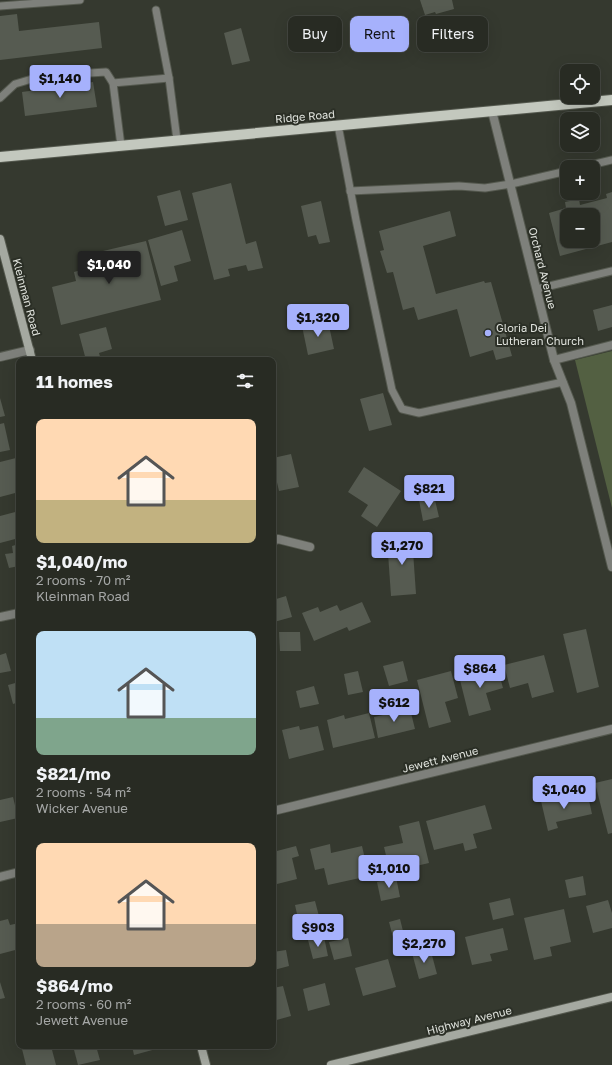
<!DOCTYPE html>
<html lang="en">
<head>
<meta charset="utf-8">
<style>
	body { margin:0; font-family:"Golos Text",sans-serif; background:#30332b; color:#f1f3f6; height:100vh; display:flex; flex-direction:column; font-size:15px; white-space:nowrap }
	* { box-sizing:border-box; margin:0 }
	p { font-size:13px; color:#a5a7a6 }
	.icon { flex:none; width:22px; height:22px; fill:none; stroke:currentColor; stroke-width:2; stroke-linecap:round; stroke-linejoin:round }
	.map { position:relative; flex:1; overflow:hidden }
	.panel { position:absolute; left:16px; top:357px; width:260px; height:692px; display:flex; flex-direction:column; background:#282b23; border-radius:8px; box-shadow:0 4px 16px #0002,0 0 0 1px #444741 }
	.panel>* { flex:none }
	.guide { position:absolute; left:288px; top:16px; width:264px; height:36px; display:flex; gap:8px }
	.buttons { position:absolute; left:560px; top:64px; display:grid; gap:8px }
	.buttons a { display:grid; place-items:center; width:40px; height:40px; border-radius:8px; background:#282b23; box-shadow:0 4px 16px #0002,0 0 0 1px #444741; font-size:20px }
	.price { position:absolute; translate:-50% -34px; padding:0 9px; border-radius:4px; background:#a6b1fc; color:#111; font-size:13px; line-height:26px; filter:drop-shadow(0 1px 2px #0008) }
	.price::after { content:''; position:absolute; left:50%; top:24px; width:12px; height:9px; margin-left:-6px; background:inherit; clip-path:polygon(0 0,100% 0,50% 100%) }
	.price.current { background:#222; color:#fff }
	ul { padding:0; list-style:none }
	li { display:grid; align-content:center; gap:8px; height:212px; padding:0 20px }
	li span { display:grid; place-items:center; height:124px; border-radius:8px; color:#555 }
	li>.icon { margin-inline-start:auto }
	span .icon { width:72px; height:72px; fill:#fffc; stroke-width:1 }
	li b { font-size:17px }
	h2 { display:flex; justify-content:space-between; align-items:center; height:48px; padding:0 20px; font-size:17px }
	.pill { padding:0 14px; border-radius:8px; background:#282b23; box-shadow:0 4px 16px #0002,0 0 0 1px #444741; font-size:14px; line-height:36px }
	.pill.current { background:#a6b1fc; color:#111 }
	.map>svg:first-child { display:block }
</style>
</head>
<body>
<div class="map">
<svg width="612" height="1065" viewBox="0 0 612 1065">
	<rect width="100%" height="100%" fill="#35392f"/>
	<polygon fill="#536042" points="612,351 612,508 575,360"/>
	<g fill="#565b51" fill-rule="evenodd">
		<polygon points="420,0 452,0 454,9 436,14 435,12 425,15"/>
		<polygon points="17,14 19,31 99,22 102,48 0,60 0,16"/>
		<polygon points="375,16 383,42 364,47 356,21"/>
		<polygon points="241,28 250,61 232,65 224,33"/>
		<polygon points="93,82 97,107 25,116 22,92"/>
		<polygon points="231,183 246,244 256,241 263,268 248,271 246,265 228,269 230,276 214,280 192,193"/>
		<polygon points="180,190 188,220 165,226 157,196"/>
		<path d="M612 192V242L560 256 549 213 566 208 565 202 579 199 580 205 607 198 606 194ZM567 215H593V241H567Z"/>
		<polygon points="321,201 330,242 319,244 316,235 308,237 301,206"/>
		<polygon points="450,211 456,236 423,246 436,294 484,281 485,283 491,282 512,356 496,360 493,350 470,357 457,309 418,320 414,307 403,310 393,272 387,273 380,251 384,250 379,231"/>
		<polygon points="182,230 191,261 174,266 178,281 161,286 148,240"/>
		<polygon points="146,241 161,300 61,325 52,287 76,281 74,272 106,263 103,251"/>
		<polygon points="612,305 612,327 598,331 593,310"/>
		<polygon points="328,321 334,349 308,355 302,326"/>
		<polygon points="106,327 112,349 99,353 101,360 86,360 79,334"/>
		<polygon points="383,393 392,425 369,431 360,399"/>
		<polygon points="0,398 5,416 0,417"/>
		<polygon points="4,423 10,450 0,452 0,424"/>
		<polygon points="291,454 299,487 279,491 276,478 273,479 273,458"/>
		<polygon points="16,458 19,471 19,492 0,497 0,462"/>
		<polygon points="364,467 401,491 377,527 361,516 368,505 348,492"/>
		<polygon points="434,496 439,517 423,521 419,500"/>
		<polygon points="19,511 19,538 0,543 0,516"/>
		<polygon points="412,537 416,594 391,596 387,539"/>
		<polygon points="19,544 19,566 9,568 5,554 13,553 12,546"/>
		<polygon points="286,596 292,617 274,622 275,626 273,627 273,600"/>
		<polygon points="362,602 371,622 349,631 347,627 314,641 302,613 318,607 320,612 337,605 340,611"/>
		<polygon points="586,629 599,687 577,693 563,634"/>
		<polygon points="279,632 300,632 301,651 280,651"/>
		<polygon points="6,653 11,671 0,673 0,655"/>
		<polygon points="544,655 554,692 532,698 528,683 510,688 504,665"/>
		<polygon points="403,661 408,681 389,686 383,666"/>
		<polygon points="497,666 503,688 486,693 491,710 469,716 459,676"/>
		<polygon points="358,671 363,692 348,695 344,674"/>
		<polygon points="451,671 458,698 445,702 451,722 429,728 417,680"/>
		<polygon points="19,682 19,702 13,704 8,685"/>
		<polygon points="314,686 319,704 300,708 296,691"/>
		<polygon points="410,709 415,729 378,738 374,717"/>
		<polygon points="369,713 375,738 333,748 327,720 344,715 345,719"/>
		<polygon points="299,726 300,730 318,726 324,750 289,759 282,730"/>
		<polygon points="273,730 277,744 273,745"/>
		<polygon points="273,748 277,762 273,763"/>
		<polygon points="612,779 612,833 608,834 595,783"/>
		<polygon points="567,795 568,801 588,796 592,814 556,822 558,828 548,831 541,801"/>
		<polygon points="13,797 18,818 0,822 0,800"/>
		<polygon points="485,805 492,829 473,834 477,848 465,851 463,843 434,850 426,821"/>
		<polygon points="419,821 429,863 390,872 384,847 403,843 399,826"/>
		<polygon points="330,844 331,853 362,846 369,876 328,885 324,868 315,870 310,849"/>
		<polygon points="296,846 299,856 292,858 297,879 273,885 273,852"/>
		<polygon points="583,876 586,895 569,898 565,880"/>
		<polygon points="396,877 400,897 381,901 377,882"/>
		<polygon points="510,898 514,915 493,920 489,903"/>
		<polygon points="608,900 612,913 612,928 593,933 586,906"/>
		<polygon points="315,901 320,920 312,922 314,928 301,932 295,905"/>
		<polygon points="564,909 571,942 550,947 552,956 534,960 524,918"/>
		<polygon points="8,919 10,925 19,923 19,949 0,954 0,921"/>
		<polygon points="400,919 404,935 393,937 389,922"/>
		<polygon points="503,928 508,950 490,954 492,961 472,965 465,937"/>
		<polygon points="324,937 328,956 313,959 308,940"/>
		<polygon points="348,938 352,956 334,960 329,942"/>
		<polygon points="430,948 437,974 419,979 412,953"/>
		<polygon points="286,950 289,966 274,970 273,952"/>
		<polygon points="388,959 396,987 363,996 355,968"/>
		<polygon points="0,982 5,998 0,999"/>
		<polygon points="325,983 330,1005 308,1011 303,989"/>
		<polygon points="283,986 291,1016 273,1021 273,988"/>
		<polygon points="36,1046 51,1046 56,1065 26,1065 22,1049"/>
		<polygon points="73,1046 96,1046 100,1060 78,1065"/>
		<polygon points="132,1046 167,1046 134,1055"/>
	</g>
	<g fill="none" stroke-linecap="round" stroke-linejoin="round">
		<defs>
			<g id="lane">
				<polyline points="0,6 80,0"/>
				<polyline points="156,10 169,78 177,140"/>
				<polyline points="113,83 169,78"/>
				<polyline points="0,98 15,84 42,76 106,72 113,83 121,146"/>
				<polyline points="338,125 356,220 392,390 402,409 419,413 563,382"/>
				<polyline points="582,167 612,160"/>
				<polyline points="350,191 459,186 485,188 511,184 567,171"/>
				<polyline points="537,289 612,271"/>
			</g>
			<g id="street">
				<polyline points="492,111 554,360 571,403 612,567"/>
				<polyline points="0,357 30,350"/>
				<polyline points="554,360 612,345"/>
				<polyline points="273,541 278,539 310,547"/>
				<polyline points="0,617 19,613"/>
				<polyline points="273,811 612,729"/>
				<polyline points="0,877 19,872"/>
			</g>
			<g id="secondary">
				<polyline points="0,239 32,360"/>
				<polyline points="201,1046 206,1065"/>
				<polyline points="331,1065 612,997"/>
			</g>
			<polyline id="primary" points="0,157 612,100"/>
		</defs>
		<use href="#lane" stroke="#54584e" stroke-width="9"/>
		<use href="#street" stroke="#54584e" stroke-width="10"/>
		<use href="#secondary" stroke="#54584e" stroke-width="10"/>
		<use href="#primary" stroke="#54584e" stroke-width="12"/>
		<use href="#lane" stroke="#7e807b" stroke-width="7"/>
		<use href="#street" stroke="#7e807b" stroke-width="8"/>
		<use href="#secondary" stroke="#a5a9a1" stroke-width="8"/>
		<use href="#primary" stroke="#c3c8be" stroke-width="10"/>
	</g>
	<circle fill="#a6b1fc" stroke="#2b2f26" stroke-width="1.5" cx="488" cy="333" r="4"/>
	<g text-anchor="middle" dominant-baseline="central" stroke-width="4" stroke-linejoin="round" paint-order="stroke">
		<g font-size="11" fill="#e0e3dd" stroke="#2b2f26">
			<text transform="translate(305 116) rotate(-5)">Ridge Road</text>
			<text transform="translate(543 268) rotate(76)">Orchard Avenue</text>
			<text transform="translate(27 297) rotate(75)">Kleinman Road</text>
			<text transform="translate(440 759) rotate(-14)">Jewett Avenue</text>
			<text transform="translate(469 1020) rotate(-14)">Highway Avenue</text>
		</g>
		<g font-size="11" fill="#e0e3dd" stroke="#2b2f26" text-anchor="start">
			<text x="496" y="327">Gloria Dei<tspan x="496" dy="13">Lutheran Church</tspan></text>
		</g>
	</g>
</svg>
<div class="buttons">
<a><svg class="icon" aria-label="locate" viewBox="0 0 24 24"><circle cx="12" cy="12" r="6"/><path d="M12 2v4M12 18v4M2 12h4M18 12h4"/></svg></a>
<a><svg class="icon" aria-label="layers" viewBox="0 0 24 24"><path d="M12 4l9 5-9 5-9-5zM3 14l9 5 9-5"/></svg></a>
<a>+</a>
<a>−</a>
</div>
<b class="price" style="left:60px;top:99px">$1,140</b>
<b class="price current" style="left:109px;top:285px">$1,040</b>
<b class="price" style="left:318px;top:338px">$1,320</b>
<b class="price" style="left:429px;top:509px">$821</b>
<b class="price" style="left:402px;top:566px">$1,270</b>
<b class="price" style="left:480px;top:689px">$864</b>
<b class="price" style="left:394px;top:723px">$612</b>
<b class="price" style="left:564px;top:810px">$1,040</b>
<b class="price" style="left:389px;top:889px">$1,010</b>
<b class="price" style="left:318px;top:948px">$903</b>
<b class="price" style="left:424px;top:964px">$2,270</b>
<div class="guide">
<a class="pill">Buy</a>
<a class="pill current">Rent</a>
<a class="pill">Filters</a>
</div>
<section class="panel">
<h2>11 homes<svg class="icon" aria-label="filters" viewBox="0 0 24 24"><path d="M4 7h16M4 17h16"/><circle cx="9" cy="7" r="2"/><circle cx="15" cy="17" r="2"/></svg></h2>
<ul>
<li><span style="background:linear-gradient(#ffd9b3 65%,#c2b280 0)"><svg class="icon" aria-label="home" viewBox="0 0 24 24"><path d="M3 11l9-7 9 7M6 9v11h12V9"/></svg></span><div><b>$1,040/mo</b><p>2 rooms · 70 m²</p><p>Kleinman Road</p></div></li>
<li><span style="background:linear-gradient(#bfe0f5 70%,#7fa58c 0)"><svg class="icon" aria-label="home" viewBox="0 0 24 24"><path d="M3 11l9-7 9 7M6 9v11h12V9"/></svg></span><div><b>$821/mo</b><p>2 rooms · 54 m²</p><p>Wicker Avenue</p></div></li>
<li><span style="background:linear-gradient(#ffd9b3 65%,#b9a48a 0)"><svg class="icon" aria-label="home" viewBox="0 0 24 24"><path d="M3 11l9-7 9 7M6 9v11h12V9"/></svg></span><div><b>$864/mo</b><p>2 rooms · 60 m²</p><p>Jewett Avenue</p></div></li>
</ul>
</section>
</div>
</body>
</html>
